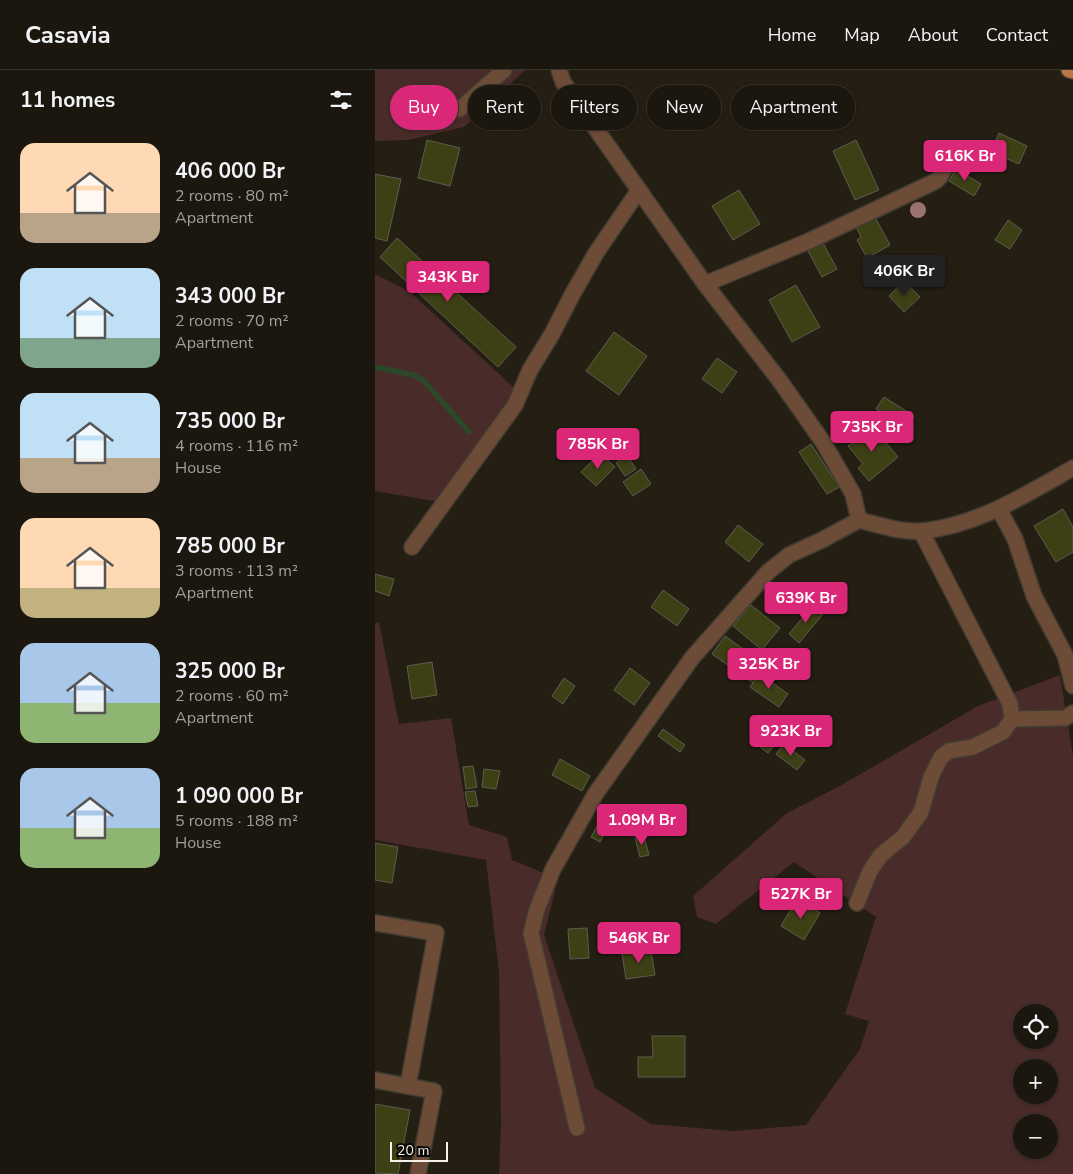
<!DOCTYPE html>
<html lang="en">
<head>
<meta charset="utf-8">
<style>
	body { margin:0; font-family:"Nunito Sans",sans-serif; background:#28231c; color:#f1f3f6; height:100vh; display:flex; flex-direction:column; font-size:19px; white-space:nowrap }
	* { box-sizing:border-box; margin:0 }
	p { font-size:16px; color:#a09f9e }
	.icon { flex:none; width:28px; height:28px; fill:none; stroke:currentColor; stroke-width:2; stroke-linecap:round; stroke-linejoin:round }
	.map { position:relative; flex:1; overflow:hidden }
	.panel { display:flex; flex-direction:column; background:#1b160e; width:375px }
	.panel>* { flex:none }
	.top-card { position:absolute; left:15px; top:15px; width:475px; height:45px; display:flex; gap:10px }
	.controls { position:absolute; left:638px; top:934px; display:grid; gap:10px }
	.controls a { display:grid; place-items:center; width:45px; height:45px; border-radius:50%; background:#1b160e; box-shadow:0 1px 4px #0004,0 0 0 1px #39352e; font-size:25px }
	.scale { position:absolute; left:15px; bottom:12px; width:58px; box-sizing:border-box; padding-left:5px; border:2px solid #f4f0e8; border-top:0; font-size:14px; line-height:18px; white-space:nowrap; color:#f4f0e8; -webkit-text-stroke:4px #0b0905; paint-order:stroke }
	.price { position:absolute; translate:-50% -42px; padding:0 11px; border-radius:5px; background:#db2777; color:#fff; font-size:16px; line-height:32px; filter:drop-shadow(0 1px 2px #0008) }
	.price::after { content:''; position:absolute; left:50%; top:30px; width:15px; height:11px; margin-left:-8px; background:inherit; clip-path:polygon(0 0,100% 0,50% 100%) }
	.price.selected { background:#222; color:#fff }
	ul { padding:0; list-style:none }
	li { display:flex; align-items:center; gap:15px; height:125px; padding:0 20px }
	li span { display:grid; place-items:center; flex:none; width:140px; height:100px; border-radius:15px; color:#555 }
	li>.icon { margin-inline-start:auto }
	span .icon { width:60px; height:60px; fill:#fffc; stroke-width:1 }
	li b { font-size:21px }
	h2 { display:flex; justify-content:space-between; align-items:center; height:60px; padding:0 20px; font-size:21px }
	.tag { padding:0 18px; border-radius:22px; background:#1b160e; box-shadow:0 1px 4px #0004,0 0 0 1px #39352e; font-size:18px; line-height:45px }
	.tag.selected { background:#db2777; color:#fff }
	header { display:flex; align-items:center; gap:30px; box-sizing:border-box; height:70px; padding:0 25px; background:#1b160e; border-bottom:1px solid #39352e }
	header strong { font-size:24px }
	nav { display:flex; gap:28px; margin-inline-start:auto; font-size:18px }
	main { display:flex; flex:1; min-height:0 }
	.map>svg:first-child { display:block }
</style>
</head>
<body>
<header>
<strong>Casavia</strong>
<nav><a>Home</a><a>Map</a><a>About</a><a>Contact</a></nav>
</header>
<main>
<section class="panel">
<h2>11 homes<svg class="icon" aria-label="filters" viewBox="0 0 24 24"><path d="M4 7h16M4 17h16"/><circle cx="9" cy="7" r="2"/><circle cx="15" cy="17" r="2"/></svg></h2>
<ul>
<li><span style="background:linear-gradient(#ffd9b3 70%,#b9a48a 0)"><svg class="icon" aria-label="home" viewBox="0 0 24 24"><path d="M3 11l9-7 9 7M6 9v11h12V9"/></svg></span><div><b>406 000 Br</b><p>2 rooms · 80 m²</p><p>Apartment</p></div></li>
<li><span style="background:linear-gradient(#bfe0f5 70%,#7fa58c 0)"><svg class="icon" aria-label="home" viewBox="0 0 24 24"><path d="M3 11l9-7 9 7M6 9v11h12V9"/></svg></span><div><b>343 000 Br</b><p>2 rooms · 70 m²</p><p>Apartment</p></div></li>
<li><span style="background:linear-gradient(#bfe0f5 65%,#b9a48a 0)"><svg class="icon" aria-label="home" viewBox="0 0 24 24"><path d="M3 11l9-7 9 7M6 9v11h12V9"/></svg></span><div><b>735 000 Br</b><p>4 rooms · 116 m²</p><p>House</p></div></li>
<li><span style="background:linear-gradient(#ffd9b3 70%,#c2b280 0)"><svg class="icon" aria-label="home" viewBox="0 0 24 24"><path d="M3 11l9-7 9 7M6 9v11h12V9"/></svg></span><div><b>785 000 Br</b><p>3 rooms · 113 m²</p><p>Apartment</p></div></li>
<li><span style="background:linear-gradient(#a9c7e8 60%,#8fb573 0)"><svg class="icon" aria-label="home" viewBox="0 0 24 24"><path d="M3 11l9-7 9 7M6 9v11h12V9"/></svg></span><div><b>325 000 Br</b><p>2 rooms · 60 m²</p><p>Apartment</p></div></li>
<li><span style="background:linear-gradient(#a9c7e8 60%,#8fb573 0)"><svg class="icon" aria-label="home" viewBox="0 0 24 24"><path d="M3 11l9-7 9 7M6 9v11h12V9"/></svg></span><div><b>1 090 000 Br</b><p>5 rooms · 188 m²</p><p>House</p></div></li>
</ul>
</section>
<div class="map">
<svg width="698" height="1104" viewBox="0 0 698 1104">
	<rect width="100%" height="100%" fill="#241e13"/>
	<g fill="#492b29" fill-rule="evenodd">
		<polygon points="0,0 150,0 89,57 33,70 0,71"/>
		<polygon points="0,204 35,222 149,327 77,434 0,421"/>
		<path d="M4 552 24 654 76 648 94 755 132 767 137 790 183 809 169 865 220 1018 276 1054 357 1061 431 1055 485 979 494 951 470 944 501 847 419 792 341 854 322 847 318 826 412 743 463 717 603 636 685 605 698 686V1104H124L126 1056 124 902 111 790 0 770V553ZM646 942H674V970H646ZM646 998H674V1025H646ZM646 1052H674V1080H646Z"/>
	</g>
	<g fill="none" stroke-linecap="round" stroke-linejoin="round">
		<polyline stroke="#2b4828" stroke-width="5.5" points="0,297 38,305 48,310 94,362"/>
	</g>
	<g fill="#3d4015" stroke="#5c5d4f">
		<polygon points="624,63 652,76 644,94 616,82"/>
		<polygon points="52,70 85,78 75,116 43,108"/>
		<polygon points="481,70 504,120 480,130 458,81"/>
		<polygon points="581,99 606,114 599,126 574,111"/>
		<polygon points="0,104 26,109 12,171 0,168"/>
		<polygon points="364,120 385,154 358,170 337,136"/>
		<polygon points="500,147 515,175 492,188 482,170 486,167 481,157"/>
		<polygon points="633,150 647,160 635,179 620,170"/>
		<polygon points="22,168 141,277 123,297 5,187"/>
		<polygon points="448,173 462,199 447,207 433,181"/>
		<polygon points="529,211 545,227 529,242 514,226"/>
		<polygon points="421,215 445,257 417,272 394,230"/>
		<polygon points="239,262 272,286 244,325 211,301"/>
		<polygon points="342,288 362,302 347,323 327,309"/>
		<polygon points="509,327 539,346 531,359 501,339"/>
		<polygon points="497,356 523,387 494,411 483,398 488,394 473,376"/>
		<polygon points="436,374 464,417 452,424 424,382"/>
		<polygon points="225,383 240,397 221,416 206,402"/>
		<polygon points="252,385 261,399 250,406 241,393"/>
		<polygon points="266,399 276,414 258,426 248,412"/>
		<polygon points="688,439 698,457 698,482 681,492 659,456"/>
		<polygon points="363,455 388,474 374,492 350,472"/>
		<polygon points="0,504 19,509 14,526 0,521"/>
		<polygon points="288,520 314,539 302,556 276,537"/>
		<polygon points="376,535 405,558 387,580 358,556"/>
		<polygon points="438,535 448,544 424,573 414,564"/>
		<polygon points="350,566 391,595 378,613 337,584"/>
		<polygon points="57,592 62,625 37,629 32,596"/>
		<polygon points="255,598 275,613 259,635 239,620"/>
		<polygon points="385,604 413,624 404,637 375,617"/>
		<polygon points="189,608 200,616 188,634 177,626"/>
		<polygon points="288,659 310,675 305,682 283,666"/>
		<polygon points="393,666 402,672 393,683 385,677"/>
		<polygon points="409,674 430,690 422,700 401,684"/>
		<polygon points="185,689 215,706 207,721 177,705"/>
		<polygon points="98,696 102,717 91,719 88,697"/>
		<polygon points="109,699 125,701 121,719 107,717"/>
		<polygon points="100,721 103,736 93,737 90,722"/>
		<polygon points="227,747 236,752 225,772 216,767"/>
		<polygon points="269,766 274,785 265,787 260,768"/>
		<polygon points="0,773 23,777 17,813 0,810"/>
		<polygon points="422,829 445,843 429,870 406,856"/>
		<polygon points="212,858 214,888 195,889 193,859"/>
		<polygon points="276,880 280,905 251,909 247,884"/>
		<polygon points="277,966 310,966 310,1007 263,1007 263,987 278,987"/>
		<polygon points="0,1034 35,1040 23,1104 0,1103"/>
	</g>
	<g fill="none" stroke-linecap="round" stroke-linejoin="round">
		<defs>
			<g id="minor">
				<polyline points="184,0 188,12 330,214 405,311 448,372 478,424 484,450"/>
				<polyline points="85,39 129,0"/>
				<polyline points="330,214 434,171 561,111 565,107 577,84"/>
				<polyline points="624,439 640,469 659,526 690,585 698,616"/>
				<polyline points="37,477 140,335 155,300 177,264 197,225 221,183 264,120"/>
				<polyline points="637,649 690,648 698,643"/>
				<polyline points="482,833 495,801 506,785 528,767 546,742 556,707 566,687 574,681 598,677 628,662 637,649 635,634 546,461"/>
				<polyline points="0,853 61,863 33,1016"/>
				<polyline points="0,1010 59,1021 43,1104"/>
				<path d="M202 1058 156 863 162 839 178 799 221 723 317 588 393 502 414 485 447 470 484 450C504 455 527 463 548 461 603 455 650 425 698 398"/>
			</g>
			<polyline id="major" points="694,0 698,1"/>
		</defs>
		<use href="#minor" stroke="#413b31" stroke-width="18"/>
		<use href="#major" stroke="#413b31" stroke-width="18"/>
		<use href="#minor" stroke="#6d4c37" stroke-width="15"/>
		<use href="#major" stroke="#bb7749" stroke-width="15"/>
	</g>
	<circle fill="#99736c" cx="543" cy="140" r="8"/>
</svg>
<div class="controls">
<a><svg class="icon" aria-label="locate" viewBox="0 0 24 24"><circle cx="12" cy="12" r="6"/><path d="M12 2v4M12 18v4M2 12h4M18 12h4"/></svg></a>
<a>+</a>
<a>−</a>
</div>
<div class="scale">20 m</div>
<b class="price" style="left:590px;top:112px">616K Br</b>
<b class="price selected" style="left:529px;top:227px">406K Br</b>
<b class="price" style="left:73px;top:233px">343K Br</b>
<b class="price" style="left:497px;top:383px">735K Br</b>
<b class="price" style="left:223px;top:400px">785K Br</b>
<b class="price" style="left:431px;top:554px">639K Br</b>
<b class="price" style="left:394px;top:620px">325K Br</b>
<b class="price" style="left:416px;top:687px">923K Br</b>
<b class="price" style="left:267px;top:776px">1.09M Br</b>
<b class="price" style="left:426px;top:850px">527K Br</b>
<b class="price" style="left:264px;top:894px">546K Br</b>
<div class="top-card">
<a class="tag selected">Buy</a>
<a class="tag">Rent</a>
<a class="tag">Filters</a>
<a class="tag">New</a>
<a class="tag">Apartment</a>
</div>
</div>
</main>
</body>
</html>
